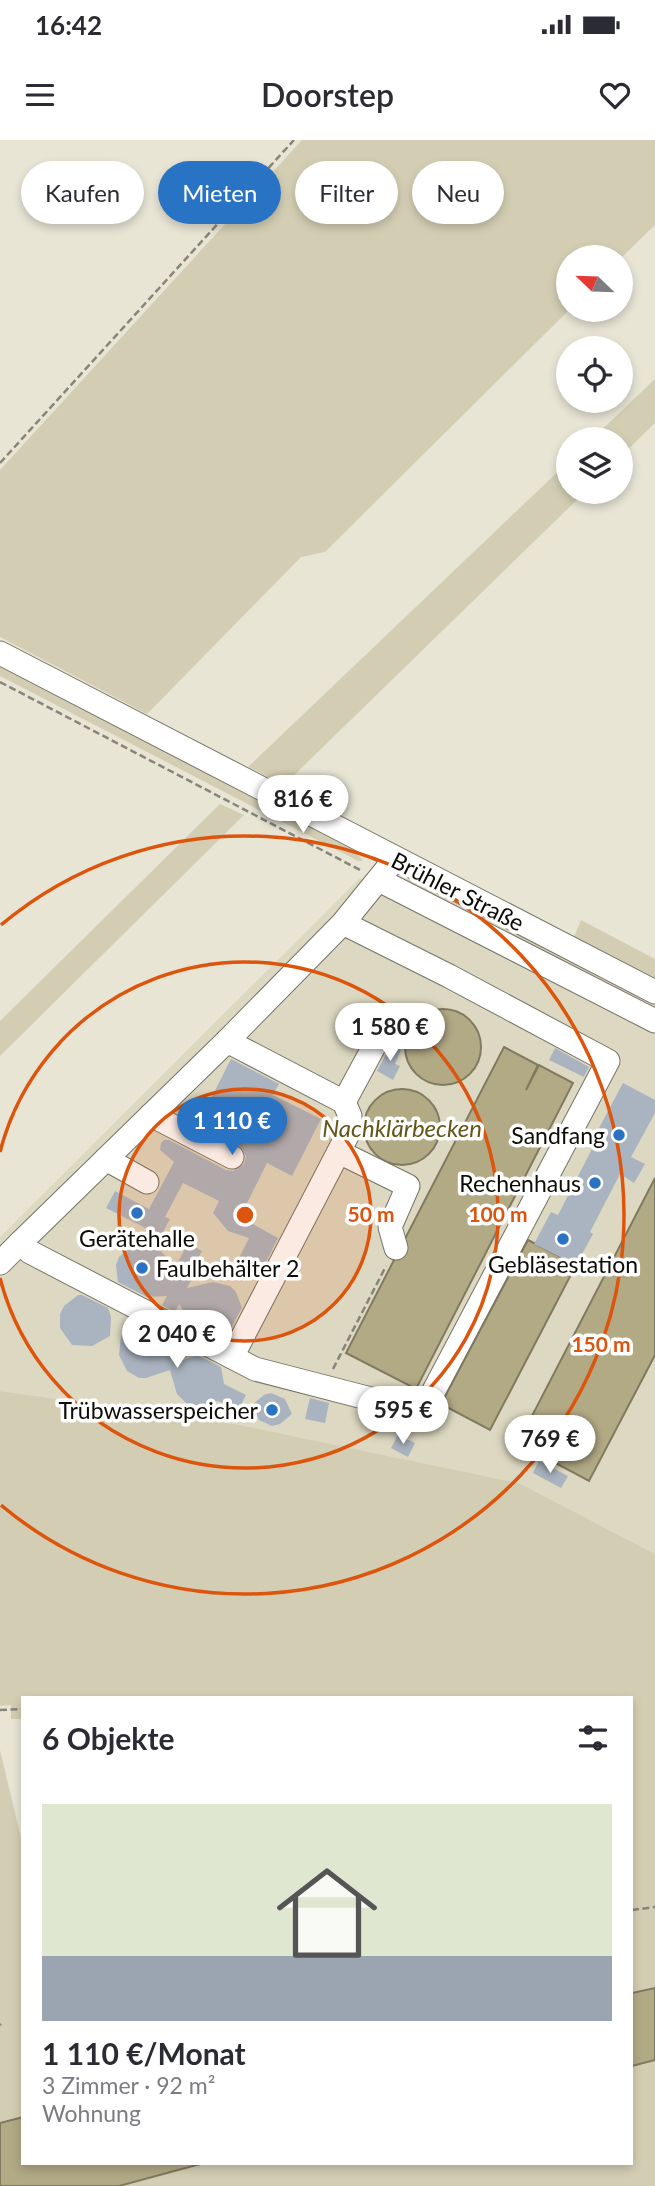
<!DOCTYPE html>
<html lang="de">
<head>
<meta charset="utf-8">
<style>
	body { margin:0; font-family:Lato,sans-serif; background:#f7f7f7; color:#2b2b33; height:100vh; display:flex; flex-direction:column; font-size:26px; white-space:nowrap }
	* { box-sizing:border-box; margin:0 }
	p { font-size:23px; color:#7c7c81 }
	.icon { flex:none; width:38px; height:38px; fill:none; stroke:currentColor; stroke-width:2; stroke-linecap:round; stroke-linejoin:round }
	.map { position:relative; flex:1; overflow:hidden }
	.drawer { position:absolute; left:21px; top:1556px; width:612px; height:469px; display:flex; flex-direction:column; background:#fff; border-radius:0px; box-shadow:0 4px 10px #0003 }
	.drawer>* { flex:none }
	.banner { position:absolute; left:21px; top:21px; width:614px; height:63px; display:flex; gap:14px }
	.needle { width:46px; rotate:293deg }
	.fabs { position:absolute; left:556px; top:105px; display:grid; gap:14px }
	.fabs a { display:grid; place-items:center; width:77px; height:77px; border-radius:50%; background:#fff; box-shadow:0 4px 10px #0003; font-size:35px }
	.price { position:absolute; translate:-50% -60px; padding:0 16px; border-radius:24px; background:#fff; color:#222; font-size:23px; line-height:46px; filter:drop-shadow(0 2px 4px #0008) }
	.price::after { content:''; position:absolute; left:50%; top:42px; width:21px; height:16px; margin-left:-10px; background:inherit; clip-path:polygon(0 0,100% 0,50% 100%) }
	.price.current { background:#2873c3; color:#fff }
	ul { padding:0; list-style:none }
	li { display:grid; align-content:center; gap:14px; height:371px; padding:0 21px }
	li+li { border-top:2px solid #e1e1e2 }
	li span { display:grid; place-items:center; height:217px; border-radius:0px; color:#555 }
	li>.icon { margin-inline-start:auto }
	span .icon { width:126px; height:126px; fill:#fffc; stroke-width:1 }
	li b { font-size:30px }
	h2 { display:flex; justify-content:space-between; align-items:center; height:84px; padding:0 21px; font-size:30px }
	.chip { padding:0 24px; border-radius:32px; background:#fff; box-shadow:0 4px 10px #0003; font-size:24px; line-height:63px }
	.chip.current { background:#2873c3; color:#fff }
	.status { display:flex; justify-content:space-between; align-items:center; height:49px; padding:0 35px; background:#fff; direction:ltr }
	.status svg { height:19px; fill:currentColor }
	header { display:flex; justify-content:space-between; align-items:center; height:91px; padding:0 21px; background:#fff; font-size:32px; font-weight:600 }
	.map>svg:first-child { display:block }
</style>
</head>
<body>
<div class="status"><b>16:42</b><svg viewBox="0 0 49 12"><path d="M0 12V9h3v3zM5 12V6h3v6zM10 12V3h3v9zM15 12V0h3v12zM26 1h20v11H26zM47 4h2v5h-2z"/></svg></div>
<header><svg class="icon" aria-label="menu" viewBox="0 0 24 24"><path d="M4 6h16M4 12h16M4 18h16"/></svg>Doorstep<svg class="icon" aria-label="heart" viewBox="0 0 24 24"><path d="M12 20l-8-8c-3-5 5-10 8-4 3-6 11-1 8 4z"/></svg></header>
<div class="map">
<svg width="655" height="2046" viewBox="0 0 655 2046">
	<rect width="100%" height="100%" fill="#e8e5d5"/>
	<polygon fill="#ddd8c1" points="360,738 655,893 655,1414 519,1343 235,1284 0,1251 0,1097"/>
	<g fill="#d3ceb3">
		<polygon points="302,0 655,0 655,85 621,118 569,117 569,170 325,412 301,417 147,574 0,497 0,330"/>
		<polygon points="655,239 655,283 621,316 621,299 592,299"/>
		<polygon points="569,321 569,352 585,352 284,645 248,627"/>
		<polygon points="0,522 238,644 354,710 363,721 358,721 0,536"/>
		<polygon points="220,664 244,675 0,916 0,881"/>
		<polygon points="404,739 415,740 493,782 655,860 655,876 399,742"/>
		<polygon points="581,780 655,819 655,840 572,802"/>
		<polygon points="0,1251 235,1284 519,1343 655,1414 655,2046 0,2046 0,1610 23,1706 23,2023 632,2023 632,1558 23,1558 23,1579 11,1579 11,1565 0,1566"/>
	</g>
	<g fill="#b2a985" stroke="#807a5f" stroke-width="2">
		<circle cx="443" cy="907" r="38"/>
		<polygon points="504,907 538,925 526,950 539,925 573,943 416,1249 346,1213"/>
		<circle cx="402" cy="987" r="38"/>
		<polygon points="655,1038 655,1215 589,1341 518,1303"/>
		<polygon points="528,1100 576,1125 490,1290 441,1264"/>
		<polygon points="655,1848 655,1920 632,1926 632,1853"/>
		<polygon points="23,1977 23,2023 204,2023 119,2046 0,2046 0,1983"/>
	</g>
	<g fill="#aab4c0">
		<polygon points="391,905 401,910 395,924 400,926 393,940 377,931"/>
		<polygon points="555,908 589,927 584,937 549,920"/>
		<polygon points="231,919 279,944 273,955 321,979 292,1036 267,1023 240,1077 278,1098 263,1128 240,1116 249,1098 228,1091 213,1073 219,1061 183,1043 165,1077 170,1079 161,1096 106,1068 115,1051 149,1069 174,1022 160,1010 161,1003 164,1000 169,1000 226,1030 233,1031 244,1024 246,1016 239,1005 194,982 199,972 203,974"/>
		<polygon points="623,943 655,960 655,973 631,1017 645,1024 634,1043 620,1034 590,1092 593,1094 576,1125 534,1104 551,1072 558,1075 592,1009 589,1007"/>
		<polygon points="151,1102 176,1126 188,1103 202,1111 194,1126 198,1128 187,1148 213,1142 230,1146 236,1152 242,1168 229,1191 220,1195 189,1179 179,1164 175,1172 162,1165 167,1156 147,1157 118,1142 116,1125 119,1117 132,1106"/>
		<polygon points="78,1155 82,1155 108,1168 111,1177 110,1196 92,1206 72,1205 60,1188 60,1174 64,1166"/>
		<polygon points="140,1186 159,1199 154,1192 162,1196 160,1200 170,1207 175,1223 197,1215 221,1227 224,1244 246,1255 238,1271 218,1261 200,1266 186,1263 177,1254 170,1230 146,1238 139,1238 127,1231 119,1215 121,1196"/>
		<polygon points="271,1253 285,1259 292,1274 280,1284 272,1286 259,1280 252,1265 264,1255"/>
		<polygon points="310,1258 329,1263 325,1283 305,1279"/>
		<polygon points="398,1295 415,1303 408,1317 391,1308"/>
		<polygon points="539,1321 568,1336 561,1348 533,1333"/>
	</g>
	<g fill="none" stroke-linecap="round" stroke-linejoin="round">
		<defs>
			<g id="minor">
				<polyline points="0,513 655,852"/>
				<polyline points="379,740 655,881"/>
				<polyline points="343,783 449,836 608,921 420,1277 398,1266 255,1229 30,1112 21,1102 227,901 343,783 395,719"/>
				<polyline points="227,901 344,962 350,976 350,990 232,1217"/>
				<polyline points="344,962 378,899"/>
				<polyline points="151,975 232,1017"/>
				<polyline points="339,1012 408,1046 390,1087 396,1108"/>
				<polyline points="106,1019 147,1042"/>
				<polyline points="0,1123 21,1102"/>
			</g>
		</defs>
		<use href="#minor" stroke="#767366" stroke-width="25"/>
		<g stroke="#87857a" stroke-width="2.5" stroke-dasharray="7 3.5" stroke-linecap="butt">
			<polyline points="0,323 294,0"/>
			<polyline points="0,542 360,730"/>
			<polyline points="333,1229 386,1126"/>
			<polyline points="0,1570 23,1569"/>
			<polyline points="632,1770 655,1767"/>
			<polyline points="0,1885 1,1884"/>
		</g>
		<use href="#minor" stroke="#fff" stroke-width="23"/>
	</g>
	<circle cx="245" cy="1075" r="126" fill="#dd550c" fill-opacity=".12"/>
	<g fill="none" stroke="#dd550c" stroke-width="3.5">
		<circle cx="245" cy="1075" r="126"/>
		<path d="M0 1012A253 253 0 1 1 0 1138"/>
		<path d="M1 785A379 379 0 1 1 1 1365"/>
	</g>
	<g fill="#2873c3" stroke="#fff" stroke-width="2.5">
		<circle cx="619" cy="995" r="7"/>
		<circle cx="595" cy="1043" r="7"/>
		<circle cx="137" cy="1073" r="7"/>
		<circle cx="563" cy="1099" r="7"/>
		<circle cx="142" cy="1128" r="7"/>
		<circle cx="272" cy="1270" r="7"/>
	</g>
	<g text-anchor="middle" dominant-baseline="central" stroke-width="7" stroke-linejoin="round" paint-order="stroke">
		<g font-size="23" fill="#0d0c07" stroke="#fff">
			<text transform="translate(458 751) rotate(27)">Brühler Straße</text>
		</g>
		<g font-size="23" fill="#0d0c07" stroke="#fff" text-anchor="end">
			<text x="605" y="995">Sandfang</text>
			<text x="581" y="1043">Rechenhaus</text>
			<text x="137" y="1098" text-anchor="middle">Gerätehalle</text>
			<text x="563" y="1124" text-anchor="middle">Gebläsestation</text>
			<text x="156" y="1128" text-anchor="start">Faulbehälter 2</text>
			<text x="258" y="1270">Trübwasserspeicher</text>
		</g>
		<g font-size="24" font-style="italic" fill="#635617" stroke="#fff">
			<text x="402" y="987">Nachklärbecken</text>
		</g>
	</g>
	<circle cx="245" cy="1075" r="10" fill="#dd550c" stroke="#fff" stroke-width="3.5"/>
	<g font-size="21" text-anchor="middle" font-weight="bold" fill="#dd550c" stroke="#fff" stroke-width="7" stroke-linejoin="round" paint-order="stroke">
		<text x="371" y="1082">50 m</text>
		<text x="498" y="1082">100 m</text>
		<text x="601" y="1212">150 m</text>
	</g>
</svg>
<div class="fabs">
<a><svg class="needle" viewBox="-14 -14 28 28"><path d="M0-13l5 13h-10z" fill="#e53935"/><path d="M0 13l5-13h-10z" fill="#7c7c81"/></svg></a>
<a><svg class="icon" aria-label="locate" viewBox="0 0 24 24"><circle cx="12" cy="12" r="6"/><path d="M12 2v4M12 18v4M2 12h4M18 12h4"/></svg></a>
<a><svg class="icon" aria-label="layers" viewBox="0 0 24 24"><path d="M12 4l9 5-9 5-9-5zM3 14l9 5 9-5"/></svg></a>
</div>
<b class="price" style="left:303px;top:695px">816 €</b>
<b class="price" style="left:390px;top:923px">1 580 €</b>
<b class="price current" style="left:232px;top:1017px">1 110 €</b>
<b class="price" style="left:177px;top:1230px">2 040 €</b>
<b class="price" style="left:403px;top:1306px">595 €</b>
<b class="price" style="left:550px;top:1335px">769 €</b>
<div class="banner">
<a class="chip">Kaufen</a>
<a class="chip current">Mieten</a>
<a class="chip">Filter</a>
<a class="chip">Neu</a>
</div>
<section class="drawer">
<h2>6 Objekte<svg class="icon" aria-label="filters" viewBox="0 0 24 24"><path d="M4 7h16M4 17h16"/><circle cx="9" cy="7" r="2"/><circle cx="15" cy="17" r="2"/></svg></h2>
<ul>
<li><span style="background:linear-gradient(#dfe7d0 70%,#9aa5b1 0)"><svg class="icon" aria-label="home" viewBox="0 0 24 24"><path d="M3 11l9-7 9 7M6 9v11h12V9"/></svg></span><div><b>1 110 €/Monat</b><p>3 Zimmer · 92 m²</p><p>Wohnung</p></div></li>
</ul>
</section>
</div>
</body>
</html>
